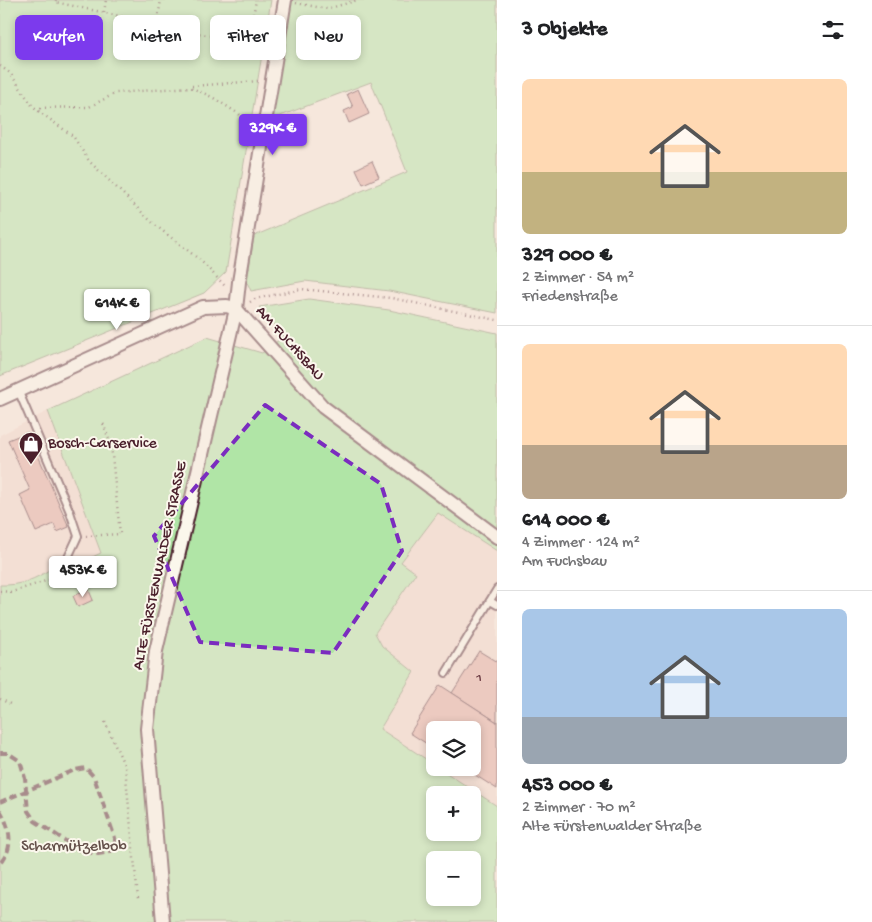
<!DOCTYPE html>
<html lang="de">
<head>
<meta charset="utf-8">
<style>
	body { margin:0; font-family:"Gochi Hand",sans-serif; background:#f2f2f2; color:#202124; height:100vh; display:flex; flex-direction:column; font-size:19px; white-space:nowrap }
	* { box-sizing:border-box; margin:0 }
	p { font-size:16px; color:#757577 }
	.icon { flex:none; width:28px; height:28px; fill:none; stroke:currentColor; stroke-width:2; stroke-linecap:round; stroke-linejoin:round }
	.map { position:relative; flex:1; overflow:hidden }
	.side { display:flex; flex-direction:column; background:#fff; width:375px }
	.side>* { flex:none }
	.top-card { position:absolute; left:15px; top:15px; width:406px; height:45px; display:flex; gap:10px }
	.fabs { position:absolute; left:426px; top:721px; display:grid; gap:10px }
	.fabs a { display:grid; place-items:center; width:55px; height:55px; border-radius:8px; background:#fff; box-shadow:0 2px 8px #0003; font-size:25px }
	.price { position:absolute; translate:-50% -42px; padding:0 11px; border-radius:5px; background:#fff; color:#222; font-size:16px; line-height:32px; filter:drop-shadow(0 1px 2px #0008) }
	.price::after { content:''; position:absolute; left:50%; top:30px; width:15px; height:11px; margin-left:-8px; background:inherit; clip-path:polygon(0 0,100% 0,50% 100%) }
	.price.on { background:#7c3aed; color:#fff }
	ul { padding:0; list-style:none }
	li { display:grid; align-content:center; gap:10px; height:265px; padding:0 25px }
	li+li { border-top:1px solid #e0e0e0 }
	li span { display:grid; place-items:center; height:155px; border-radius:8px; color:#555 }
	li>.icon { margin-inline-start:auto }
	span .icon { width:90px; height:90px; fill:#fffc; stroke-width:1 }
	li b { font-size:21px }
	h2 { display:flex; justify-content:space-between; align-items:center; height:60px; padding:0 25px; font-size:21px }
	.chip { padding:0 18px; border-radius:8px; background:#fff; box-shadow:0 2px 8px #0003; font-size:18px; line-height:45px }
	.chip.on { background:#7c3aed; color:#fff }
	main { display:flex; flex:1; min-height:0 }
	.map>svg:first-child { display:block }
</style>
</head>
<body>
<main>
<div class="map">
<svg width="497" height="922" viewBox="0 0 497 922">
	<rect width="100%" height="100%" fill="#f6e7dc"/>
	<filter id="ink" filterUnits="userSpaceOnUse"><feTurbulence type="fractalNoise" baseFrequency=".02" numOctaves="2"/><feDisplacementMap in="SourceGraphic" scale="10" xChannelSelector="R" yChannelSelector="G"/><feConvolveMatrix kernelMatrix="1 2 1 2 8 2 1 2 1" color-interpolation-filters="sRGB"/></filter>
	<g filter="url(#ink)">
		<g fill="#f0d4c9">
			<polygon points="48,411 126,621 0,662 0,435"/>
			<polygon points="438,512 497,551 497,806 439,768 472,768 472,730 435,730 435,765 380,729 414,672 382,646 375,633 416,574 401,563"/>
		</g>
		<g fill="#b0e5a6" stroke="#7d8268" fill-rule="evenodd">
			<polygon points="0,0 271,0 226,272 204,293 0,376"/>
			<polygon points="292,0 497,0 497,313 389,291 305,281 251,291 247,282 254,236 407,172 371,82 272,119"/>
			<path d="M309 299 389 310 497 333V551L438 513 401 562 416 573 375 633 382 646 414 672 380 729 435 765V768H439L497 806V922H0V585C20 586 36 579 52 568L49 562C74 569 79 563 101 553L48 411 207 337 262 353 284 336 259 307ZM435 795H472V832H435ZM435 860H472V898H435Z"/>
		</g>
		<g fill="#e1a79e" stroke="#4a1f2b">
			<polygon points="358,89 369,114 349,123 344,111 353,107 347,94"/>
			<polygon points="372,161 379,177 363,184 356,169"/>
			<polygon points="28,432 69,527 57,532 54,524 36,532 20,495 30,490 8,440"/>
			<polygon points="80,562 84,573 75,576 71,566"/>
			<polygon points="85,572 89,583 81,586 77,576"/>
			<polygon points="88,588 93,600 78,607 73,596"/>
			<polygon points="479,651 497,662 497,722 452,693"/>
			<polygon points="440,685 497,722 497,789 464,768 472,768 472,730 435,730 435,749 410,733"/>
		</g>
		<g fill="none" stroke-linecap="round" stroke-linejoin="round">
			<defs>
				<g id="lane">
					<polyline points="18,390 70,512 78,536 64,566"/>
					<polyline points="490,601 497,605"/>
					<polyline points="446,673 497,589"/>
				</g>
				<g id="street">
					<polyline points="0,399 203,307 227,306 236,309 323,407 497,537"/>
					<polyline points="163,922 147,729 156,651 236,309 239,282 285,0"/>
				</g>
			</defs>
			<use href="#lane" stroke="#4a1f2b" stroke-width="10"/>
			<use href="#street" stroke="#4a1f2b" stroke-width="16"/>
			<g stroke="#4a1f2b" stroke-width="2.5" stroke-dasharray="1 4" stroke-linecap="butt">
				<polyline points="56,0 55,2 248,44 256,0"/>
				<polyline points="296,3 327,9 358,0"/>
				<polyline points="104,12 106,0"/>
				<polyline points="157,24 161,0"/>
				<polyline points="0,66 10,73 34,108 73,136 89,161 155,225 200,260 226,287"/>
				<polyline points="192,86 258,81"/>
				<polyline points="35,108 89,107 116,93 190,87 212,97 239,114 251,127"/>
				<polyline points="250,302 255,299 301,289 391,298 497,320"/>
				<polyline points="86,536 120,534 111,445 103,423"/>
				<polyline points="0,591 12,592 61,576"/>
				<polyline points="0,699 10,704"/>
				<polyline points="105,722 125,767 138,899"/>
			</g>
			<use href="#lane" stroke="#fbf7ec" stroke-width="6"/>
			<use href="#street" stroke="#fbf7ec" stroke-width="12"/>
			<g stroke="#4a1f2b" stroke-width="4" stroke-dasharray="8 4" stroke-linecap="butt">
				<polyline points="0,753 8,753 20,761 25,778 28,811 35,821 81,851 98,854 110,852 115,846 115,838 94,777 86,768 75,770 0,802"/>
				<path d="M0 810C10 827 15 848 0 863"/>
			</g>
		</g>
	</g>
	<path d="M0 0H497V922H0ZM265 405 381 484 402 551 333 653 200 642 154 536Z" fill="#f6e7dc" fill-opacity=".55" fill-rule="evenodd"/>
	<path fill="none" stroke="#7b2cbf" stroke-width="4" stroke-dasharray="10 6" stroke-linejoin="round" d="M265 405 381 484 402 551 333 653 200 642 154 536Z"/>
	<defs>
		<symbol id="shop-pin" viewBox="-11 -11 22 30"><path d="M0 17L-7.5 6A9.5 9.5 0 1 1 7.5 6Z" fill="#4a1f2b" stroke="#fbf7ec"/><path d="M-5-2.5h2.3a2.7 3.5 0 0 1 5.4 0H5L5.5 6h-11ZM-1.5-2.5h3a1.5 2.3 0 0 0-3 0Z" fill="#fff"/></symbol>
	</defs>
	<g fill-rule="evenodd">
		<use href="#shop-pin" x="17" y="430" width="28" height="38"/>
	</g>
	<g text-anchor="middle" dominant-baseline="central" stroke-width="4" stroke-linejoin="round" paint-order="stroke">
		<g font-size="14" fill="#704148">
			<text x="479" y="678">1</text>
		</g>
		<g font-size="16" fill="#4a1f2b" stroke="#fbf7ec">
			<text transform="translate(289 344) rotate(48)">AM FUCHSBAU</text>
			<text transform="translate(161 566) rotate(-78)">ALTE FÜRSTENWALDER STRASSE</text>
		</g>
		<g font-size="16" fill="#4a1f2b" stroke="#fbf7ec" text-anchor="start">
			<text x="48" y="444">Bosch-Carservice</text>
		</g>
		<g font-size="16" fill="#64504a" stroke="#fbf7ec">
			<text x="74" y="847">Scharmützelbob</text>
		</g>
	</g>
</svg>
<div class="fabs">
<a><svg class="icon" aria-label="layers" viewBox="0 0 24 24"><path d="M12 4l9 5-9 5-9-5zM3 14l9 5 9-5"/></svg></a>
<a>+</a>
<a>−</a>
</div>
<b class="price on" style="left:273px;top:156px">329K €</b>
<b class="price" style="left:117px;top:331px">614K €</b>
<b class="price" style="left:83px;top:598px">453K €</b>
<div class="top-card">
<a class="chip on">Kaufen</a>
<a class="chip">Mieten</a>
<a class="chip">Filter</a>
<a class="chip">Neu</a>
</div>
</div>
<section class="side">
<h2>3 Objekte<svg class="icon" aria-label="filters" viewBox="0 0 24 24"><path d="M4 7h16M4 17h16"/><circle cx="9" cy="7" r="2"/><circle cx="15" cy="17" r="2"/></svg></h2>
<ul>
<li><span style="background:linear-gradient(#ffd9b3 60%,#c2b280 0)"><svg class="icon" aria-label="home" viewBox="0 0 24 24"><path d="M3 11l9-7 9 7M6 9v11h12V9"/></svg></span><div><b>329 000 €</b><p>2 Zimmer · 54 m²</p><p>Friedenstraße</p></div></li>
<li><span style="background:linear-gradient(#ffd9b3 65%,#b9a48a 0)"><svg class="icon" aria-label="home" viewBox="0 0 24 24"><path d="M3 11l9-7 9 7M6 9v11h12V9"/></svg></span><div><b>614 000 €</b><p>4 Zimmer · 124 m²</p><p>Am Fuchsbau</p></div></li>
<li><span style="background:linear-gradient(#a9c7e8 70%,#9aa5b1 0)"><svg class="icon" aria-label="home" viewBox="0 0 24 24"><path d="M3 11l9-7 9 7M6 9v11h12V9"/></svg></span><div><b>453 000 €</b><p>2 Zimmer · 70 m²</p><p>Alte Fürstenwalder Straße</p></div></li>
</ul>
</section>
</main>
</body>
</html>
